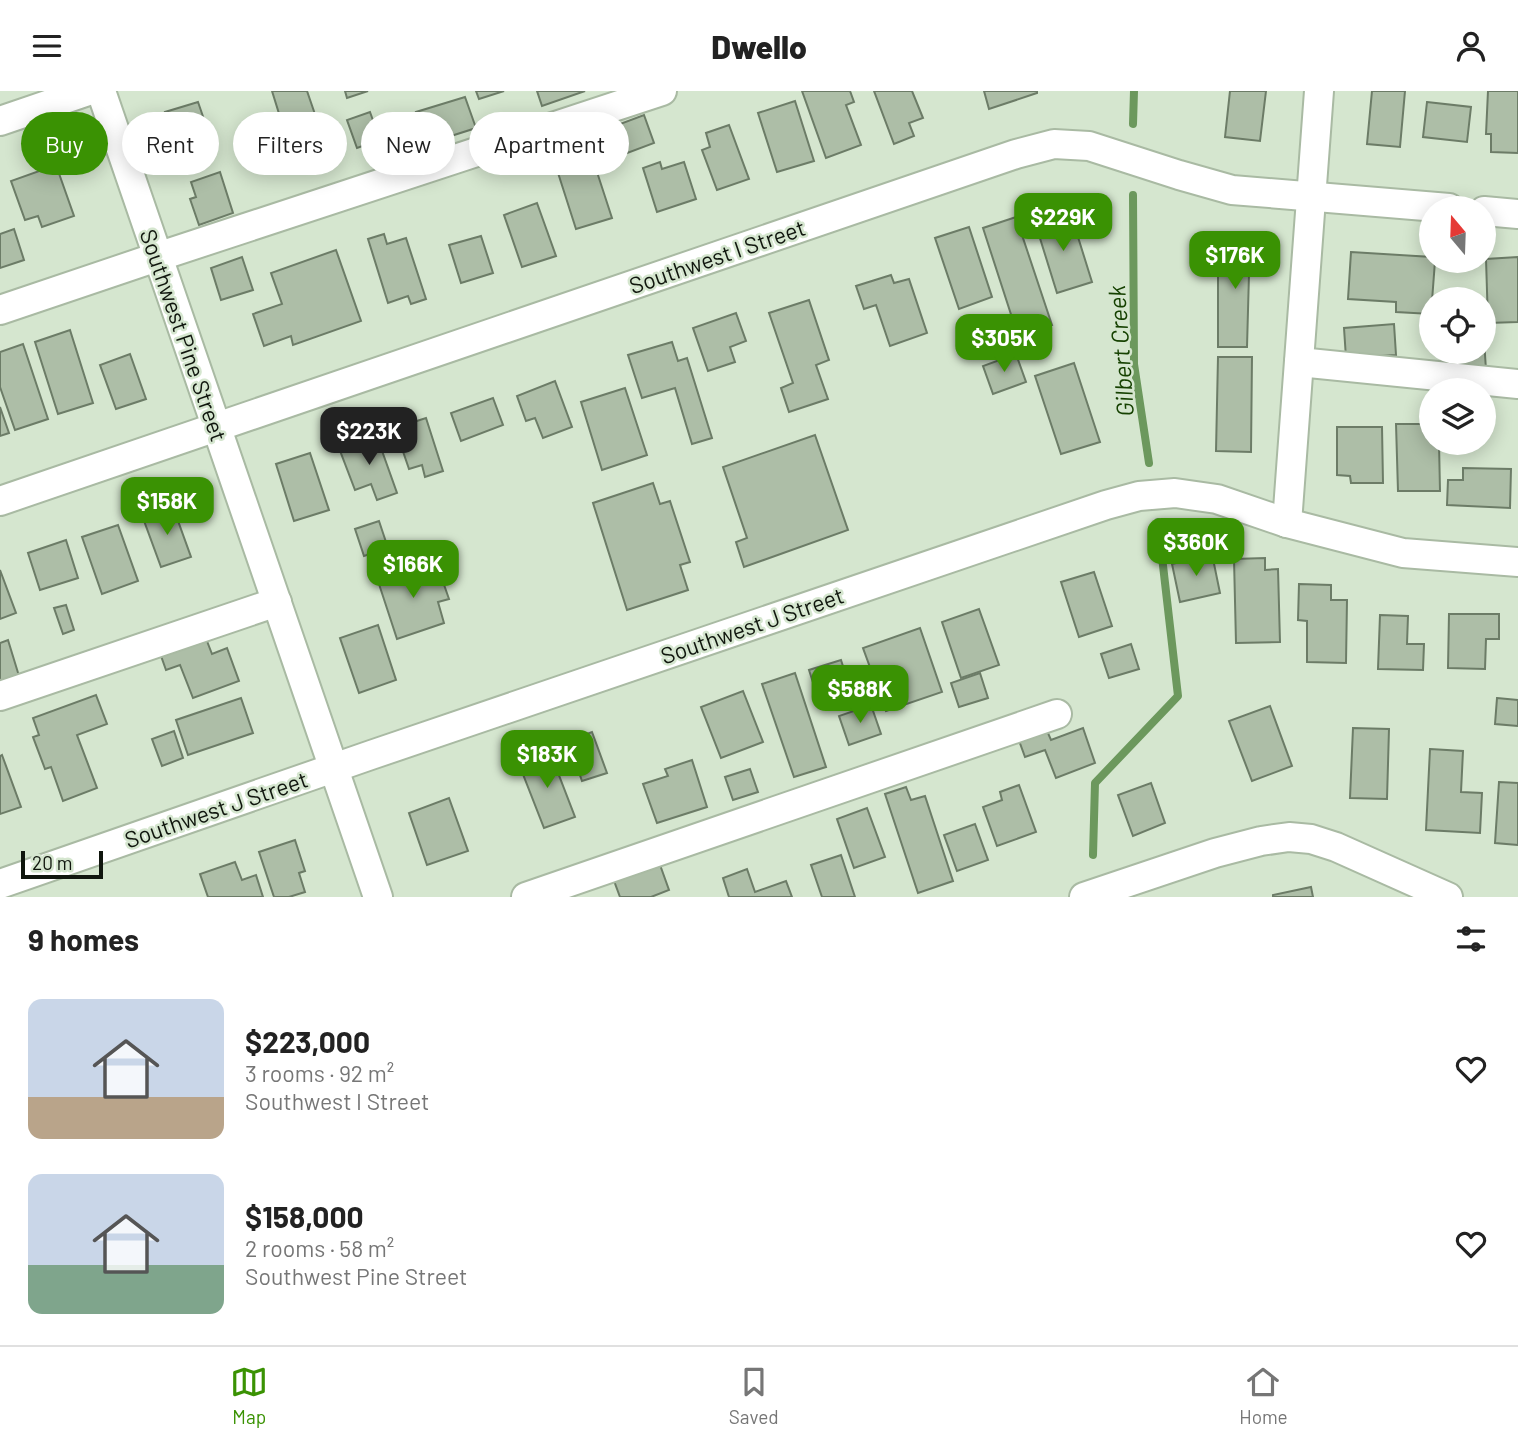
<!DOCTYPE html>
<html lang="en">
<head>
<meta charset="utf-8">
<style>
	body { margin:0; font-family:Barlow,sans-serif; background:#f6f6f6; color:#222; height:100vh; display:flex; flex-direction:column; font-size:26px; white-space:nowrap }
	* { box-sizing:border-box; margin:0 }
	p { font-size:23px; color:#767676 }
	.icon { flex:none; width:38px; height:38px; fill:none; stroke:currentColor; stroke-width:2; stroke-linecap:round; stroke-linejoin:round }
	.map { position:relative; height:806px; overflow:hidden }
	.sheet { display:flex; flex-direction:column; background:#fff; flex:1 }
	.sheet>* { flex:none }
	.banner { position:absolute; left:21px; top:21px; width:700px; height:63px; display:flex; gap:14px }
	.needle { width:46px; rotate:341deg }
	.buttons { position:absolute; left:1419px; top:105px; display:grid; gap:14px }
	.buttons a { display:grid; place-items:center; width:77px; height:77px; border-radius:50%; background:#fff; box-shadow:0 4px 18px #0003; font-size:35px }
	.scale { position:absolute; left:21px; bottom:18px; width:82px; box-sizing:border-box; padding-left:7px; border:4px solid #10160e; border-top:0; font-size:19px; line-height:24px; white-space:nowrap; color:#10160e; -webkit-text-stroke:5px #d5e6cf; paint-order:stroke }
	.price { position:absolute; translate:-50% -60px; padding:0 16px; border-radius:14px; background:#3a9203; color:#fff; font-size:23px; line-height:46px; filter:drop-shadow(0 2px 4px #0008) }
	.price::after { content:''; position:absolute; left:50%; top:42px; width:21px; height:16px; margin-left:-10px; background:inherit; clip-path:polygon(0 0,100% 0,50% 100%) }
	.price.on { background:#222; color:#fff }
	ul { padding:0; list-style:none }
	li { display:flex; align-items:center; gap:21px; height:175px; padding:0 28px }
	li span { display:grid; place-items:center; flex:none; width:196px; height:140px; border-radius:14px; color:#555 }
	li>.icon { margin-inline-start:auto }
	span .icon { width:84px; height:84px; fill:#fffc; stroke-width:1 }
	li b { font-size:30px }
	h2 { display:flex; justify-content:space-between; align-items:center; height:84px; padding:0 28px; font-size:30px }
	.chip { padding:0 24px; border-radius:32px; background:#fff; box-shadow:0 4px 18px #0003; font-size:24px; line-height:63px }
	.chip.on { background:#3a9203; color:#fff }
	header { display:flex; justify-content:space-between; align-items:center; height:91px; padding:0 28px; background:#fff; font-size:32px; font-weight:800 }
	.tabs { display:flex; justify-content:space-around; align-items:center; height:98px; border-top:2px solid #e0e0e0; background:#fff; font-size:19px; color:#767676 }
	.tabs a { display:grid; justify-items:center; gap:4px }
	.tabs .on { color:#3a9203 }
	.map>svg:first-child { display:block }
</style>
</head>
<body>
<header><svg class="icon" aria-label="menu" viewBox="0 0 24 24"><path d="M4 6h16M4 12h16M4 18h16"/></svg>Dwello<svg class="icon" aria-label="person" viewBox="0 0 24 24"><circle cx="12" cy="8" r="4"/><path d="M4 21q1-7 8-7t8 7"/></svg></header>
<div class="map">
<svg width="1518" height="806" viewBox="0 0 1518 806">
	<rect width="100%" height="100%" fill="#d5e6cf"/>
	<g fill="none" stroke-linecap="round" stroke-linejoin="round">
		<g stroke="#6c985d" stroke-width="8">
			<polyline points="1133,33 1134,0"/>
			<polyline points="1133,104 1134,273 1149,372"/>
			<polyline points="1093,764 1095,692 1178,605 1158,431"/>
		</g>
	</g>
	<g fill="#adbea7" stroke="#6c7c67" stroke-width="2">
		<polygon points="272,0 307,0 318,32 295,39 291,26 281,29"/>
		<polygon points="345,0 368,0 347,7"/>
		<polygon points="476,0 504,0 479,8"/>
		<polygon points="537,0 585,0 542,15"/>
		<polygon points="802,0 850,0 854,11 846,14 861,54 826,67"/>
		<polygon points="874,0 912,0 923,27 909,32 914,45 894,53"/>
		<polygon points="984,0 1037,0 1037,2 989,18"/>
		<polygon points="1230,0 1266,0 1260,50 1225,46"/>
		<polygon points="1372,0 1405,0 1400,56 1367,53"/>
		<polygon points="1488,0 1518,0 1518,62 1491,61 1491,43 1486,43"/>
		<polygon points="465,6 476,37 426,53 416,21"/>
		<polygon points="795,10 814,70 777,81 758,22"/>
		<polygon points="198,11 207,37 174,48 165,21"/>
		<polygon points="1427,11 1471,16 1467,51 1423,46"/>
		<polygon points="370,21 380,49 357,57 347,29"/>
		<polygon points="644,24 654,52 622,64 612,36"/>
		<polygon points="729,34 749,88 717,99 702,59 710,56 706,42"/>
		<polygon points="596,46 605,75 596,78 612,127 576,138 551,60"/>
		<polygon points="660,71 662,78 684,71 696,108 657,121 643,77"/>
		<polygon points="56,74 74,125 42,136 38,125 25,129 11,90"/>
		<polygon points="220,81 233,122 199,134 190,108 196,106 191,91"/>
		<polygon points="537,112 556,165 522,176 504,124"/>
		<polygon points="1055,121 1060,134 1073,130 1092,191 1057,202 1034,128"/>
		<polygon points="1016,126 1052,234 1018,245 983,137"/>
		<polygon points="969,136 992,206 959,218 935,147"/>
		<polygon points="14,138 24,169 0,177 0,143"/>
		<polygon points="384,143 387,153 406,147 426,208 411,213 408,205 388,212 368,148"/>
		<polygon points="481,145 493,182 461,192 449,154"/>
		<polygon points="1218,152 1260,153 1259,184 1249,183 1247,256 1218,256"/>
		<polygon points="336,159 361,230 293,254 291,245 264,255 253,223 282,213 271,182"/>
		<polygon points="1351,161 1432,166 1432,170 1435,170 1431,223 1396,221 1396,211 1348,208"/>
		<polygon points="242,166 253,199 221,209 211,177"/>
		<polygon points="1518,166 1518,231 1488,232 1486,168"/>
		<polygon points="891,184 894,192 909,188 927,242 890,255 876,214 864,218 856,195"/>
		<polygon points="809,209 829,269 816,274 828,308 789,321 781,297 793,292 769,222"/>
		<polygon points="736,222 746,250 730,256 735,271 708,280 693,237"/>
		<polygon points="1394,233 1396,264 1346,267 1344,237"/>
		<polygon points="70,239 93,312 58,323 35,251"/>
		<polygon points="1484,248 1486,279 1460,280 1459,261 1484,261"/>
		<polygon points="672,251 678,270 687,267 712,347 692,353 675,297 642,307 628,264"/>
		<polygon points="23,253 48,328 15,339 0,296 0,261"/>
		<polygon points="130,263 146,308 116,318 100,274"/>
		<polygon points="1016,263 1026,291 993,303 983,275"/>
		<polygon points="1218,266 1252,266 1251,361 1216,360"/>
		<polygon points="1074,272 1100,351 1061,363 1035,285"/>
		<polygon points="555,290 572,336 543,347 535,327 526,330 517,305"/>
		<polygon points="625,297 647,364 602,379 581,311"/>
		<polygon points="493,307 503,334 461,350 451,322"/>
		<polygon points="0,316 9,342 0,345"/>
		<polygon points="1430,318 1432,318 1432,352 1439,352 1440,400 1398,400 1396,333 1431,333"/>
		<polygon points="426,327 443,380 425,386 422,374 409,378 395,337"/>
		<polygon points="1337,336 1382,336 1383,392 1351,392 1350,385 1337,384"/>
		<polygon points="376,343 397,402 377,409 371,393 355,399 339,357"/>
		<polygon points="815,344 848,439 744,476 736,451 747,447 723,376"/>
		<polygon points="310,362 329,419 294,430 276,373"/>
		<polygon points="1463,377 1511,378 1510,417 1447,414 1448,389 1463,389"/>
		<polygon points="653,392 660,413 670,410 690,471 680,474 688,499 627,519 593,412"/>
		<polygon points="173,416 191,466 161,476 143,427"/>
		<polygon points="379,430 388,457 364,465 355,438"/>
		<polygon points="118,434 138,490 102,503 82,446"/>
		<polygon points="66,449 78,487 40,499 28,462"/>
		<polygon points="1212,463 1220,502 1180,511 1172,473"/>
		<polygon points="1265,467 1265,479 1278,478 1280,551 1236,552 1234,468"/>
		<polygon points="424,471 431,492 442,488 449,508 438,511 444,532 397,548 377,487"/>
		<polygon points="0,479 16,522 0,528"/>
		<polygon points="1094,481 1112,535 1079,546 1061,491"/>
		<polygon points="1299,493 1331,494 1331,509 1347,509 1346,572 1307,571 1307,530 1298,529"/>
		<polygon points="66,514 74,539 63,543 54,517"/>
		<polygon points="979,518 999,574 961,587 942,531"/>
		<polygon points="1449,523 1499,523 1499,548 1486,548 1485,578 1448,577"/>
		<polygon points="1380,524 1408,525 1407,553 1424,553 1423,579 1378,578"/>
		<polygon points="378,534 396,589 359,602 340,547"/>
		<polygon points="920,537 942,601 886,620 863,557"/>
		<polygon points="205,545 212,563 227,557 239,590 193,607 180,574 166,579 160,562"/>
		<polygon points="8,549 19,585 0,590 0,552"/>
		<polygon points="1131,553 1139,578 1109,587 1101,563"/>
		<polygon points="841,569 850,597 818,607 809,579"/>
		<polygon points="795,582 826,676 794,686 762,593"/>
		<polygon points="980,582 988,607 959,616 951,592"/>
		<polygon points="743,600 763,651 721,667 701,616"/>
		<polygon points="96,604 107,633 77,644 97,697 63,710 51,676 45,678 33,646 39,644 33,627"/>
		<polygon points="241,607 253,642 188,664 176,629"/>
		<polygon points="1497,607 1518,609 1518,635 1495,633"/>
		<polygon points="871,614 881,643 849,654 839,625"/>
		<polygon points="1270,615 1292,675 1252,690 1229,630"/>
		<polygon points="1044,633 1051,649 1083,637 1095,672 1056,687 1045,659 1025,666 1017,644"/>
		<polygon points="1353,637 1389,638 1387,708 1350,707"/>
		<polygon points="174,640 183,667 162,675 152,648"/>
		<polygon points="592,641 607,682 582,690 568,650"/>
		<polygon points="1430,658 1463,660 1461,701 1482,702 1480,742 1426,739"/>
		<polygon points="550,661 575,726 544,737 519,673"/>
		<polygon points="2,664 21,716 0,723 0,665"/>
		<polygon points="692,669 707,716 657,732 643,693 668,685 665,678"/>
		<polygon points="750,678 758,701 733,709 725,686"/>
		<polygon points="1499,691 1518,692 1518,754 1495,752"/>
		<polygon points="1151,692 1165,732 1133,745 1118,704"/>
		<polygon points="1019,694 1036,741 997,755 983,716 1002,709 1000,701"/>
		<polygon points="906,696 911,709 925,705 953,790 918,802 885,703"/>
		<polygon points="449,707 468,760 427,774 409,722"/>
		<polygon points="867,717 885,766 854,777 837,728"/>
		<polygon points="975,733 988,769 957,780 944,744"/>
		<polygon points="295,749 305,780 299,782 305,801 289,806 274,806 259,761"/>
		<polygon points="841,764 855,806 822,806 811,774"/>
		<polygon points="235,771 242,789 256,784 263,806 208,806 200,783"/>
		<polygon points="659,771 669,799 651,806 620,806 613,787"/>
		<polygon points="747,778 755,801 786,790 792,806 729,806 723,787"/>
		<polygon points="1311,796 1313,806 1273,806 1273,804"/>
	</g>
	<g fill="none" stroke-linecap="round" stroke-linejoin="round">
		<defs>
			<g id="minor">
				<polyline points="101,0 378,806"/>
				<polyline points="0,30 88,0"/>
				<polyline points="1484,120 1518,123"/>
				<polyline points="0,219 157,166 662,0"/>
				<polyline points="1299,271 1518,293"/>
				<polyline points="0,410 1016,63 1054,53 1089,55 1179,84 1232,99 1449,117"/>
				<polyline points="1287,432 1319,0"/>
				<polyline points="0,605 277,511"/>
				<polyline points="0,793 371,664 1106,414 1139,405 1175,402 1217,408 1287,432 1403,462 1518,471"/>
				<polyline points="526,806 1057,623"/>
				<polyline points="1084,806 1215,762 1261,750 1289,746 1311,748 1336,756 1448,806"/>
			</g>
		</defs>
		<use href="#minor" stroke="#a9baa3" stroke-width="32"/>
		<use href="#minor" stroke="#fff" stroke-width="28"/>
	</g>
	<g text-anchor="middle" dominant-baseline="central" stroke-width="5" stroke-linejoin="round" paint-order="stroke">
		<g font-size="23" fill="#10160e" stroke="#d5e6cf">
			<text transform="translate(717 165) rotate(-19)">Southwest I Street</text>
			<text transform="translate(184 244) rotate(71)">Southwest Pine Street</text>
			<text transform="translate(752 534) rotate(-19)">Southwest J Street</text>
			<text transform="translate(216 718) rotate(-19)">Southwest J Street</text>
		</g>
		<g font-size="24" font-style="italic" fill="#154100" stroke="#d5e6cf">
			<text transform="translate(1120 260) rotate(-94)">Gilbert Creek</text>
		</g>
	</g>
</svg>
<div class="buttons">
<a><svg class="needle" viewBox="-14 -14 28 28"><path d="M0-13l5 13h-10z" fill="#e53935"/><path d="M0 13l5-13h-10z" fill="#767676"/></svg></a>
<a><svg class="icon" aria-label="locate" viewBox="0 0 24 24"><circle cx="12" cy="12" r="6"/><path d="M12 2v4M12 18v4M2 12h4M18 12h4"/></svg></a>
<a><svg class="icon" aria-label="layers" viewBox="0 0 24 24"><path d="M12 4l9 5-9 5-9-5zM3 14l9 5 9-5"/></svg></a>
</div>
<div class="scale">20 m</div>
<b class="price" style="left:1063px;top:162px">$229K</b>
<b class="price" style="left:1235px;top:200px">$176K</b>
<b class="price" style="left:1004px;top:283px">$305K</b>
<b class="price on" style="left:369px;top:376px">$223K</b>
<b class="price" style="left:167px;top:446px">$158K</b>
<b class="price" style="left:1196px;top:487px">$360K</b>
<b class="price" style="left:413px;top:509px">$166K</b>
<b class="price" style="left:860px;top:634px">$588K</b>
<b class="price" style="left:547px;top:699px">$183K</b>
<div class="banner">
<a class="chip on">Buy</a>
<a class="chip">Rent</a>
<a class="chip">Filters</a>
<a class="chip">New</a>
<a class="chip">Apartment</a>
</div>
</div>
<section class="sheet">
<h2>9 homes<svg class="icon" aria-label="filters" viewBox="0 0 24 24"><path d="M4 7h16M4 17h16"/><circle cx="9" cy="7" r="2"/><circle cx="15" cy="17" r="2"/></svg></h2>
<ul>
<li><span style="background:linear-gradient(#c9d6e8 70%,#b9a48a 0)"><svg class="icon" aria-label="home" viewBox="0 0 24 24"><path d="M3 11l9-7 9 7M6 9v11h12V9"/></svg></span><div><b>$223,000</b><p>3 rooms · 92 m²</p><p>Southwest I Street</p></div><svg class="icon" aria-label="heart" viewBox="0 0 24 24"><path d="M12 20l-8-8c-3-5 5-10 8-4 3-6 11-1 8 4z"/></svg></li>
<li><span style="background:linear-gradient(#c9d6e8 65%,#7fa58c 0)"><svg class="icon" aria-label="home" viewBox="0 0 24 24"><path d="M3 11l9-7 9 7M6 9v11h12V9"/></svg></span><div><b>$158,000</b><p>2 rooms · 58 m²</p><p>Southwest Pine Street</p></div><svg class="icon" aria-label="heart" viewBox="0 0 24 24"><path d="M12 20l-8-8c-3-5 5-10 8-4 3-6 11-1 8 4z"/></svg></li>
</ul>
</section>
<nav class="tabs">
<a class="on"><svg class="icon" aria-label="map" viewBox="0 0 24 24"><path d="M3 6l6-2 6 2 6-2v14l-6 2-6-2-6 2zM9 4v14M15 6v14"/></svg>Map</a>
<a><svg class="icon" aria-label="saved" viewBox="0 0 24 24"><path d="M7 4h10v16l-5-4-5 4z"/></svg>Saved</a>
<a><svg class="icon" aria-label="home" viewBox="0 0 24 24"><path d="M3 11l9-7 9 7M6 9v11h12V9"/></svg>Home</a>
</nav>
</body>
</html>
